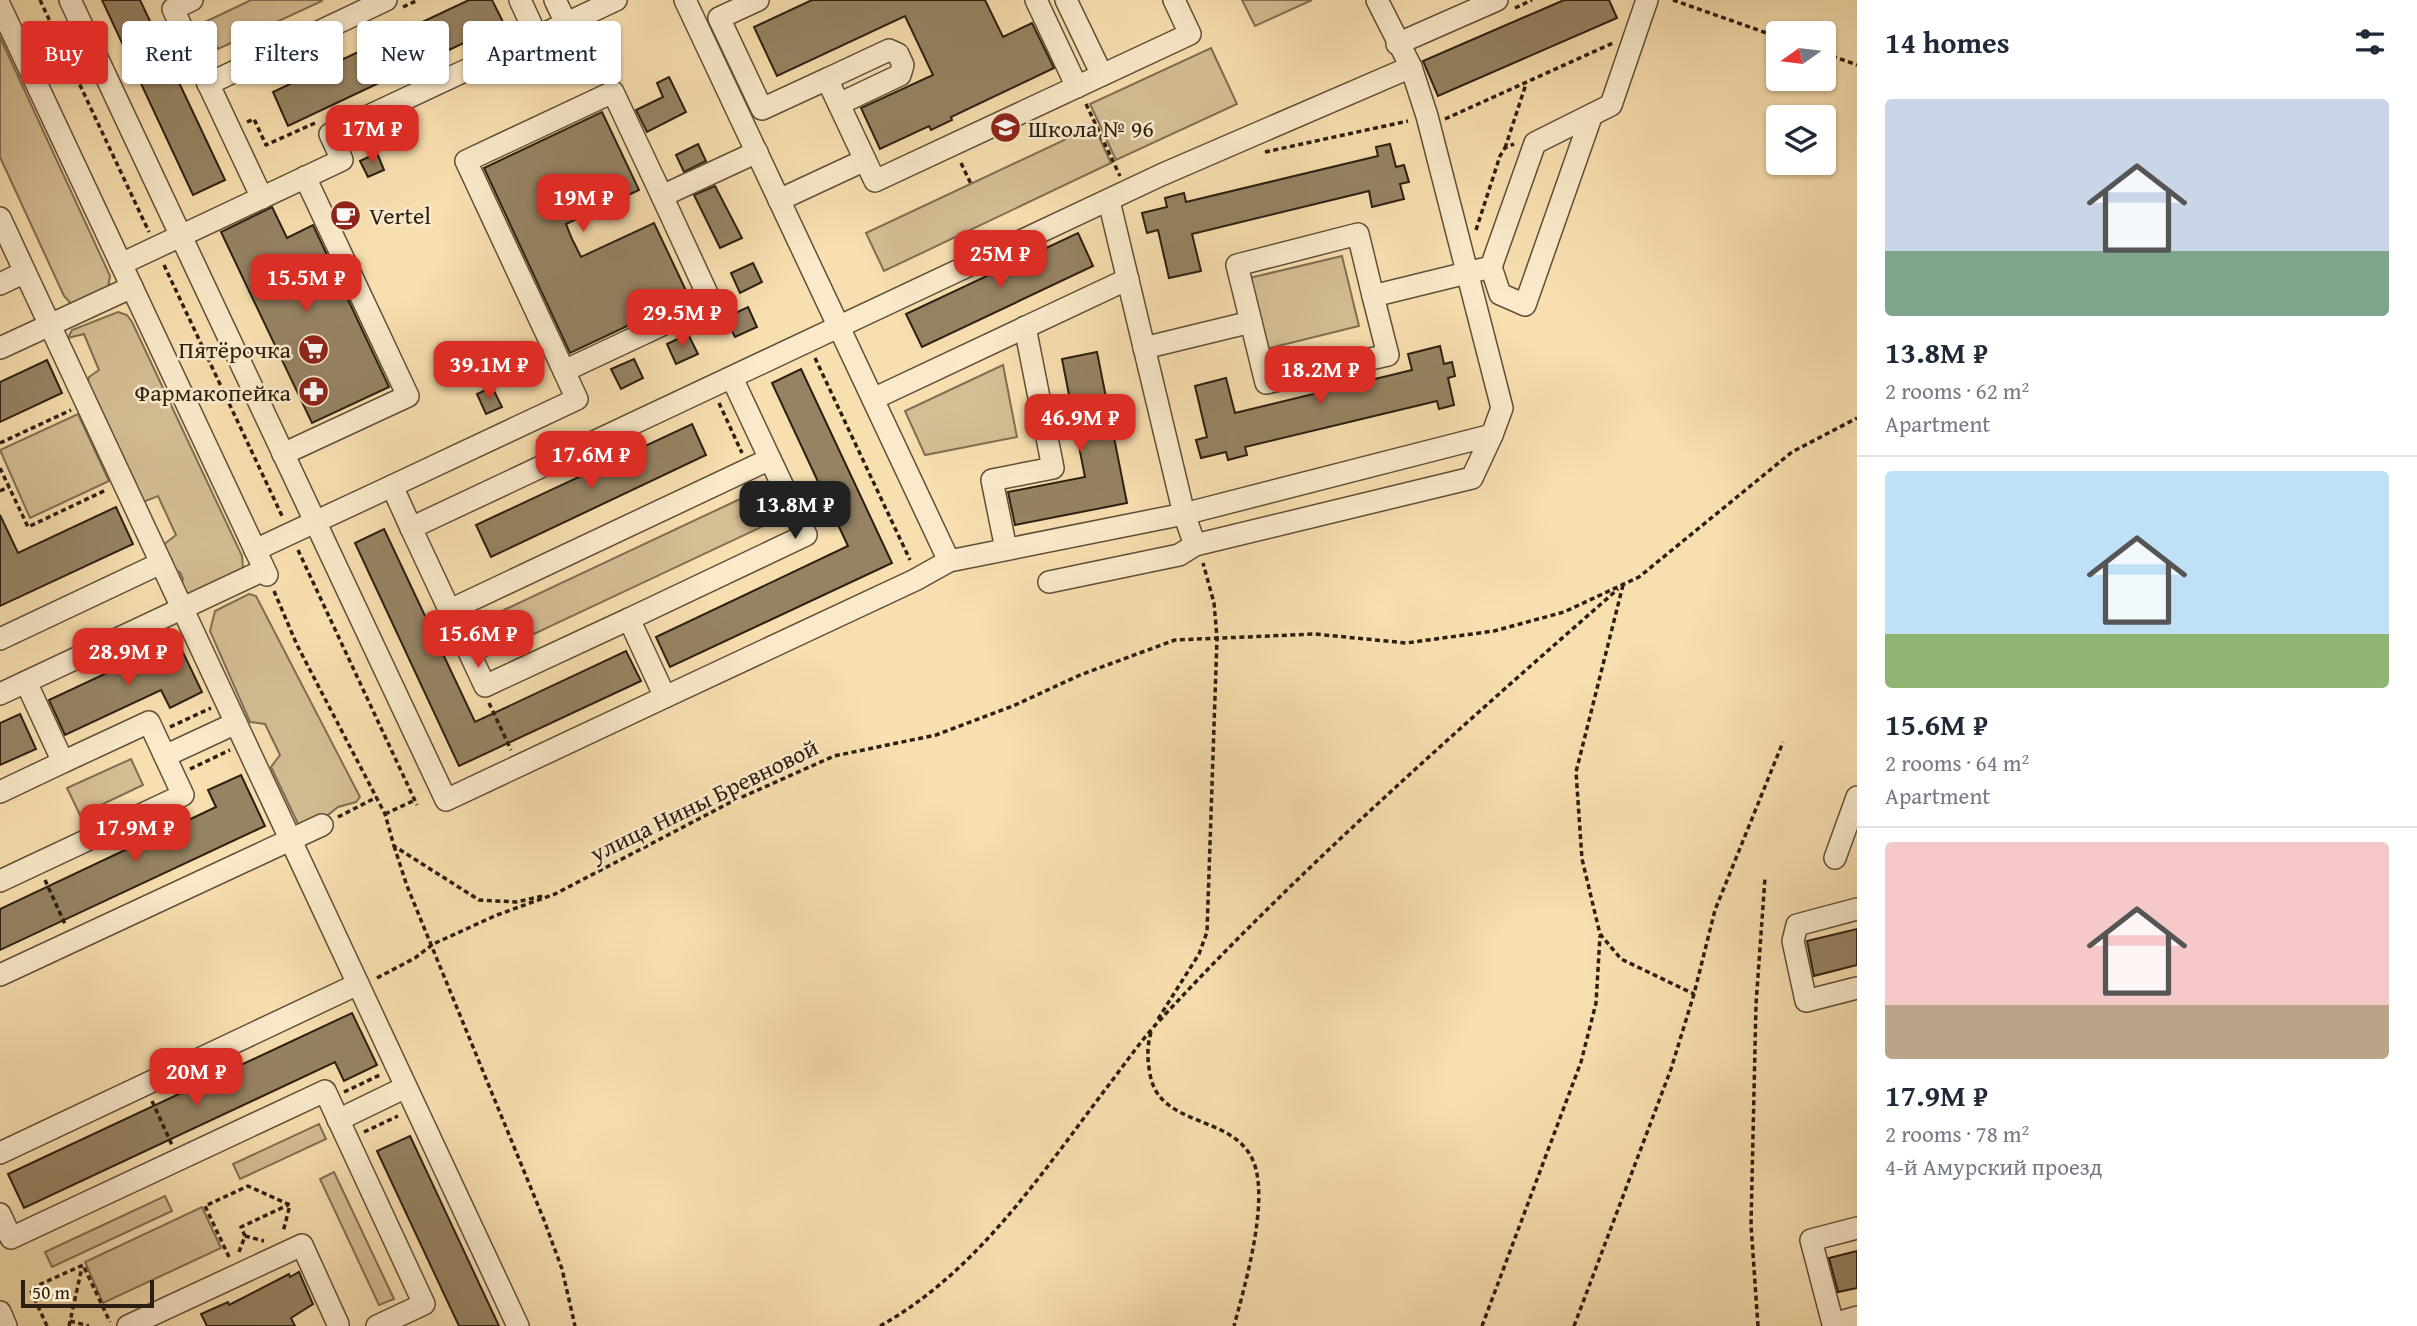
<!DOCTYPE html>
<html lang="en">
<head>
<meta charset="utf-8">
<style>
	body { margin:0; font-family:"Gentium Book Plus",serif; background:#f2f2f3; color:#1f2937; height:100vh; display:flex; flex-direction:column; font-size:26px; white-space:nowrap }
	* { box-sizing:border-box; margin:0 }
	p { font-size:23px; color:#747a83 }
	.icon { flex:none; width:38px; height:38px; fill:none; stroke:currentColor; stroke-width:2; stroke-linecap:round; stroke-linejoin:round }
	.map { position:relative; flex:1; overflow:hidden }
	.panel { display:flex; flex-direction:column; background:#fff; width:560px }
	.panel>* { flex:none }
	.guide { position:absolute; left:21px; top:21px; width:665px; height:63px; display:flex; gap:14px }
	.needle { width:46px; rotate:256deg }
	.buttons { position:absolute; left:1766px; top:21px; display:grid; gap:14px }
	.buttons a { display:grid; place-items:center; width:70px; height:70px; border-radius:7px; background:#fff; box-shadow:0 2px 5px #0004; font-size:35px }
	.scale { position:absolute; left:21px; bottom:18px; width:133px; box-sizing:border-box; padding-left:7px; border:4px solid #2b1f11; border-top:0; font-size:19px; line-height:24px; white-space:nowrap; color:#2b1f11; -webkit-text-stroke:5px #faeacb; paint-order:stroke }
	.price { position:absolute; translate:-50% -60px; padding:0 16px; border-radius:14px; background:#d93025; color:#fff; font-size:23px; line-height:46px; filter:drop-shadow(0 2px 4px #0008) }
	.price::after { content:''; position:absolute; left:50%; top:42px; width:21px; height:16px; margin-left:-10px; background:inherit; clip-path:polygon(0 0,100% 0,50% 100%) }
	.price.active { background:#222; color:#fff }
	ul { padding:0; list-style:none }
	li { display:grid; align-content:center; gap:14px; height:371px; padding:0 28px }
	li+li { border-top:2px solid #e0e1e3 }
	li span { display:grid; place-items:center; height:217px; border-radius:7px; color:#555 }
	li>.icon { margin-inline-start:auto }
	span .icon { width:126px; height:126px; fill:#fffc; stroke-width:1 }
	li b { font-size:30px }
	h2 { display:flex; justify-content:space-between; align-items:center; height:84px; padding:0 28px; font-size:30px }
	.pill { padding:0 24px; border-radius:7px; background:#fff; box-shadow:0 2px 5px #0004; font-size:24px; line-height:63px }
	.pill.active { background:#d93025; color:#fff }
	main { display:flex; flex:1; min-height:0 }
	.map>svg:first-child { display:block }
</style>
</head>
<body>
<main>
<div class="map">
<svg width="1857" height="1326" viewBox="0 0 1857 1326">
	<rect width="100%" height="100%" fill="#f8dfaf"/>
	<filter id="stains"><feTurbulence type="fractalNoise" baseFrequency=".00286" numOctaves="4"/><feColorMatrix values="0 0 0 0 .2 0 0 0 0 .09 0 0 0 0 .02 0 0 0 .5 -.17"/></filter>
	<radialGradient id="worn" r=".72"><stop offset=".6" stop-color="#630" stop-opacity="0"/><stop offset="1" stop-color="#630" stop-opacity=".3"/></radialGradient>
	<g fill="#d5be94" stroke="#806e52" stroke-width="2">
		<polygon points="251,0 321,0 322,1 218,49 205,22"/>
		<polygon points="1242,0 1312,0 1255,26"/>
		<polygon points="0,37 110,276 108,288 73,306 64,296 0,157"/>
		<polygon points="1211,48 1237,104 1116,160 1090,104"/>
		<polygon points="1094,126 1111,163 884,271 866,233"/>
		<polygon points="1342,256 1359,326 1258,351 1241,280"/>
		<polygon points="118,312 127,315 132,322 242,556 243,568 238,575 189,597 181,584 183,579 180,572 173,570 163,545 176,535 158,496 143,502 87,386 89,377 99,370 84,334 68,338 72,330"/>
		<polygon points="1003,365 1017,437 925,455 905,411"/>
		<polygon points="78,414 109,481 30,518 0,450"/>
		<polygon points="757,491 772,522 485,657 470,626"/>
		<polygon points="249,594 256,596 360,797 356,802 338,807 323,819 300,828 271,767 280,755 265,724 250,722 210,631 215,611"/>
		<polygon points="131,759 143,785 80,815 67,788"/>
		<polygon points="319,1124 326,1139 240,1179 233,1164"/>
		<polygon points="334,1172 394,1299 379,1305 320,1179"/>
		<polygon points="165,1196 172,1211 52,1267 45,1252"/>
		<polygon points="202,1207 221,1248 103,1303 85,1262"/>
	</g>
	<g fill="#968363" stroke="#2b1f11" stroke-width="2">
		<polygon points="102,0 140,0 225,180 193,195"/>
		<polygon points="469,0 492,0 504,24 288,126 273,92"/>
		<polygon points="812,0 985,0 1003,37 1032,23 1054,68 951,117 952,120 931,130 929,126 880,149 861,108 933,75 905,16 777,76 754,27"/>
		<polygon points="1564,0 1609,0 1617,18 1438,96 1423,61"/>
		<polygon points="669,77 686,112 647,132 636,110 663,97 657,83"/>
		<polygon points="602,112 639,190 566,224 572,239 581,257 654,223 689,297 570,353 484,168"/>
		<polygon points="698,144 706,161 684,172 676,155"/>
		<polygon points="1390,144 1396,167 1404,165 1409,182 1400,184 1404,199 1372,207 1369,191 1192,234 1201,271 1169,278 1158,230 1147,233 1142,213 1167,207 1165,198 1184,193 1186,202 1357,161 1378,156 1376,147"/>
		<polygon points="377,153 384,170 368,177 360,161"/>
		<polygon points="715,186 742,238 720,248 694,195"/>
		<polygon points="272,207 287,238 313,225 389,387 312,423 221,232"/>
		<polygon points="1078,233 1093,266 922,347 906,314"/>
		<polygon points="753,263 762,282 740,293 731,273"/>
		<polygon points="748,307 757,327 735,337 725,318"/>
		<polygon points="688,334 698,354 676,364 667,344"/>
		<polygon points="1440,346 1444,364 1452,362 1455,376 1448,378 1454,405 1439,409 1437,401 1245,447 1247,455 1228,460 1226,452 1201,458 1196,440 1207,437 1195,386 1226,378 1235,413 1412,370 1408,354"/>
		<polygon points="1097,352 1127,503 1015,525 1008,492 1085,477 1062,359"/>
		<polygon points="634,359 643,378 621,389 611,369"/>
		<polygon points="47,360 62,393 0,422 0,382"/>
		<polygon points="801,369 892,563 670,667 656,637 848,546 772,383"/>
		<polygon points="492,387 502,407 486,414 477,394"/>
		<polygon points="692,424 706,455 491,557 476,525"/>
		<polygon points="116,507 133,544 0,606 0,515 18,553"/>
		<polygon points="384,529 475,722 626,651 641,681 459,766 355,543"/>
		<polygon points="177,640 202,692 170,708 161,690 65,735 49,700"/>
		<polygon points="20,714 36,749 0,765 0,723"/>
		<polygon points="241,775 265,826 0,950 0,909 216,807 208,790"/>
		<polygon points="1857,929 1857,965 1814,976 1807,941"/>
		<polygon points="352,1013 377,1065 344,1081 335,1062 24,1208 8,1174"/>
		<polygon points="410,1136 499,1326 459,1326 377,1151"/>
		<polygon points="1857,1251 1857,1288 1838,1292 1829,1258"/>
		<polygon points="299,1272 313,1304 291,1318 295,1326 207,1326 201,1314 228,1302 229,1305 289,1274 290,1277"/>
	</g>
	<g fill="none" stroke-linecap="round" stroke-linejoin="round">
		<defs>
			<g id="minor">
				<polyline points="70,0 446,800 665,697 629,619 485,686 411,528"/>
				<polyline points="192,0 173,9 262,198"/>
				<polyline points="520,0 537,37"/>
				<polyline points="555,0 566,23"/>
				<polyline points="685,0 949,561"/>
				<polyline points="758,0 719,18 762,109 827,79 875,181 1190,34 1174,0"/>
				<polyline points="1036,0 1077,87"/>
				<polyline points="1066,0 1102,75"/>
				<polyline points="0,6 267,575"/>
				<polyline points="1397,44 1497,0"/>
				<polyline points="827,79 889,50 898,54 903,65 900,75 839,104"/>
				<polyline points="208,84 386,0"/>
				<polyline points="779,200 865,160"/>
				<polyline points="1109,201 1184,514 1195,545"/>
				<polyline points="0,218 25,272"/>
				<polyline points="121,264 342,160 330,134 616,0"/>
				<polyline points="1491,267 1500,294 1525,305 1591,117"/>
				<polyline points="0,284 25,272 518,1326"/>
				<polyline points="1251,322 1266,383 1388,355 1373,296"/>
				<polyline points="0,348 132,287"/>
				<polyline points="1144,348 1251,322 1237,265 1358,234 1373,296 1491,267 1535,143 1611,105 1647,0"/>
				<polyline points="564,371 711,302 662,196"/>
				<polyline points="873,399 1128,279"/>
				<polyline points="283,454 408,396 305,177"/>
				<polyline points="392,486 577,399 466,161 613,92 662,196 757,152"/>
				<polyline points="1006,549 992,480 1053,468 1025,327"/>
				<polyline points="255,550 392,486 411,528 1161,175 1411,67"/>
				<polyline points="1049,582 1179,555 1195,545 1472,478 1492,435"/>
				<polyline points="450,610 770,459 732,378"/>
				<polyline points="629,619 806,535 770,459"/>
				<polyline points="0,639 161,563"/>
				<polyline points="0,694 264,570"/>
				<polyline points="665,697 915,580 949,561 1184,514 1492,435 1502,408 1427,116 1411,67 1377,0"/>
				<polyline points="165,756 236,723"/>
				<polyline points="0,792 63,762"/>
				<polyline points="1835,858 1857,797"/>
				<polyline points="0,881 183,795 149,722 63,762 26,682"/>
				<polyline points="1857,909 1797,925 1793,941 1806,1001 1857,988"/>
				<polyline points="0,975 322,825"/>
				<polyline points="338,1120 406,1087"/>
				<polyline points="0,1153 358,984"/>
				<polyline points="0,1214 11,1238 325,1091 424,1304 377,1326"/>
				<polyline points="1857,1228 1811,1240 1833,1324 1857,1317"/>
				<polyline points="0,1312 6,1326"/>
				<polyline points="128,1326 302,1245 338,1324"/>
			</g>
		</defs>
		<use href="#minor" stroke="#5e4f38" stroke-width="24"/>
		<g stroke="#2b1f11" stroke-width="3.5" stroke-dasharray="5 3.5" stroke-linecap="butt">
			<polyline points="40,0 149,232"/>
			<polyline points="1673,0 1778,37"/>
			<polyline points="403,7 418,0"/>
			<polyline points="1515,8 1532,0"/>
			<polyline points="1824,53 1857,65"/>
			<polyline points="1086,104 1120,176"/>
			<polyline points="1445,119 1613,43"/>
			<polyline points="247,122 254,119 266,145 315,123"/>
			<polyline points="1505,148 1526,84"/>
			<polyline points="1265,152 1408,121"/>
			<polyline points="961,163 971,184"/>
			<polyline points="1476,230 1500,156 1505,148 1514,144"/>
			<polyline points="164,265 283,518"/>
			<polyline points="815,358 910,560"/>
			<polyline points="719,403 742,453"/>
			<polyline points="0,443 71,410"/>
			<polyline points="0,468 28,527 106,490"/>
			<polyline points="0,491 9,487"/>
			<polyline points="298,550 417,805"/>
			<polyline points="1623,585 1576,772 1582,859 1600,934 1621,959 1694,994"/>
			<polyline points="274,591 297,645 385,814 394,846 479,900 516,902 543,896"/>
			<polyline points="489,703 511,750"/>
			<polyline points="170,727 211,708"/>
			<polyline points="190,769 230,750"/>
			<polyline points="385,814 415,800"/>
			<polyline points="338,817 377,797"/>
			<polyline points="394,846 407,886 544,1220 562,1269 575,1326"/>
			<polyline points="45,880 65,924"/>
			<polyline points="377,978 415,958 433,944 497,915 555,894 731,802 834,756 936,735 1013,706 1080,675 1175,640 1315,634 1406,643 1494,631 1564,612 1639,577 1792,452 1857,418"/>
			<polyline points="1158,1019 1199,954 1207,932 1217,638 1214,603 1203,563"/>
			<path d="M1151 1032C1147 1047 1147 1058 1150 1074 1159 1129 1235 1113 1254 1163 1269 1203 1245 1285 1234 1326"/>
			<polyline points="344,1092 382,1074"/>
			<polyline points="152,1101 172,1145"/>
			<polyline points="364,1132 398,1116"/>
			<polyline points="245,1236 241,1227 288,1205"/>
			<polyline points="239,1252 245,1236 264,1241"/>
			<polyline points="229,1257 205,1206 248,1186 290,1205 283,1232"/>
			<polyline points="70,1321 89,1326"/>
			<polyline points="47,1326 30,1289 83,1265 110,1322"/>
			<polyline points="69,1326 82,1267"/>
			<path d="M880 1326C979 1271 1043 1171 1111 1082 1127 1061 1142 1039 1160 1020 1302 866 1461 727 1618 589"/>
			<polyline points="1482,1326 1581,1062 1596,1003 1600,936"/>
			<polyline points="1574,1326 1671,1069 1694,994 1715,910 1783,742"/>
			<polyline points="1758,1326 1751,1225 1756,1004 1765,878"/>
		</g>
		<use href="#minor" stroke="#faeacb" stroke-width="21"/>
	</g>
	<defs>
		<symbol id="school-disc" viewBox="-11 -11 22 22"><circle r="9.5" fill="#8f2418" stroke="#faeacb"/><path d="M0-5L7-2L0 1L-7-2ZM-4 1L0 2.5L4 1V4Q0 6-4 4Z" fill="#fff"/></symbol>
		<symbol id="cafe-disc" viewBox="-11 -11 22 22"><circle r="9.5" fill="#8f2418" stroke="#faeacb"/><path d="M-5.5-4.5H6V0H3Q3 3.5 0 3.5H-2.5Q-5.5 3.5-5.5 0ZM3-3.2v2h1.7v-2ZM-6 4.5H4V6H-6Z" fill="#fff"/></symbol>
		<symbol id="supermarket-disc" viewBox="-11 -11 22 22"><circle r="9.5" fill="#8f2418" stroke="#faeacb"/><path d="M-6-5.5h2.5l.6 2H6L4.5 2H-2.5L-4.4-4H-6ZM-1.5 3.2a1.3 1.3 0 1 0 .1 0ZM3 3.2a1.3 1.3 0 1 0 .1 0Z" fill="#fff"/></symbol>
		<symbol id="pharmacy-disc" viewBox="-11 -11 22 22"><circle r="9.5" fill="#8f2418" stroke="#faeacb"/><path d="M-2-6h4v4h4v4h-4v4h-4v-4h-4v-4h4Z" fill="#fff"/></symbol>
	</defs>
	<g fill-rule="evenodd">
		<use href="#school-disc" x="988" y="110" width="35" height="35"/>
		<use href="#cafe-disc" x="328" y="198" width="35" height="35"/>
		<use href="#supermarket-disc" x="296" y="332" width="35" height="35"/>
		<use href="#pharmacy-disc" x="296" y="374" width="35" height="35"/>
	</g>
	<g text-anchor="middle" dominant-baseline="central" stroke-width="5" stroke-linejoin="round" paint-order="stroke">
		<g font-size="24" fill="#2b1f11" stroke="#faeacb" text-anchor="start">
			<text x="1028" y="128">Школа № 96</text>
			<text x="369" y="215">Vertel</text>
			<text x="291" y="349" text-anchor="end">Пятёрочка</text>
			<text x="291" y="392" text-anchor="end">Фармакопейка</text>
		</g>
		<g font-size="24" fill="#2b1f11" stroke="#faeacb">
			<text transform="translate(704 800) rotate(-26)">улица Нины Бревновой</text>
		</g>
	</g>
	<rect width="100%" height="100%" filter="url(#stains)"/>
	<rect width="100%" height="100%" fill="url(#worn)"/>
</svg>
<div class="buttons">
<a><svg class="needle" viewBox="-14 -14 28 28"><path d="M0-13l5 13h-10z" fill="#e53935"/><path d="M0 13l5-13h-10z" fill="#747a83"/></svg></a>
<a><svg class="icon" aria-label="layers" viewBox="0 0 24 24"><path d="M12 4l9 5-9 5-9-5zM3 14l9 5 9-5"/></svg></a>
</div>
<div class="scale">50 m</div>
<b class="price" style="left:372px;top:165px">17M ₽</b>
<b class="price" style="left:583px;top:234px">19M ₽</b>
<b class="price" style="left:1000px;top:290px">25M ₽</b>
<b class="price" style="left:306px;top:314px">15.5M ₽</b>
<b class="price" style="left:682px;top:349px">29.5M ₽</b>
<b class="price" style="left:489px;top:401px">39.1M ₽</b>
<b class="price" style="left:1320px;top:406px">18.2M ₽</b>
<b class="price" style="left:1080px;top:454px">46.9M ₽</b>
<b class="price" style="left:591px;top:491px">17.6M ₽</b>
<b class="price active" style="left:795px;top:541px">13.8M ₽</b>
<b class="price" style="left:478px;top:670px">15.6M ₽</b>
<b class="price" style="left:128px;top:688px">28.9M ₽</b>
<b class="price" style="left:135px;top:864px">17.9M ₽</b>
<b class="price" style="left:196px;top:1108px">20M ₽</b>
<div class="guide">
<a class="pill active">Buy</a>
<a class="pill">Rent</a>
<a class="pill">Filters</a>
<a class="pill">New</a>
<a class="pill">Apartment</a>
</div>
</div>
<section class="panel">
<h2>14 homes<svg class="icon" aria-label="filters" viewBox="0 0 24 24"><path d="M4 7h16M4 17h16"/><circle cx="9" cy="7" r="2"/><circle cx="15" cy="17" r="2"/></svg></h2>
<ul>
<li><span style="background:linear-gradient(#c9d6e8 70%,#7fa58c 0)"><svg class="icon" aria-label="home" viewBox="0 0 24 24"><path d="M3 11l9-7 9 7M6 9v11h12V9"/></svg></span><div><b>13.8M ₽</b><p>2 rooms · 62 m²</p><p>Apartment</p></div></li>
<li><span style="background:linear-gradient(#bfe0f5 75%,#8fb573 0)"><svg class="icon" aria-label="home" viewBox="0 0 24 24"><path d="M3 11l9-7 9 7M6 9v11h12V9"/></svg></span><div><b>15.6M ₽</b><p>2 rooms · 64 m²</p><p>Apartment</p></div></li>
<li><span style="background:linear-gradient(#f6c9c9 75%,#b9a48a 0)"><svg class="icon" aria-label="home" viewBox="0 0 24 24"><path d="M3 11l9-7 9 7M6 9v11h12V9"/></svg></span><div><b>17.9M ₽</b><p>2 rooms · 78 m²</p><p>4-й Амурский проезд</p></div></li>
</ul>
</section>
</main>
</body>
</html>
